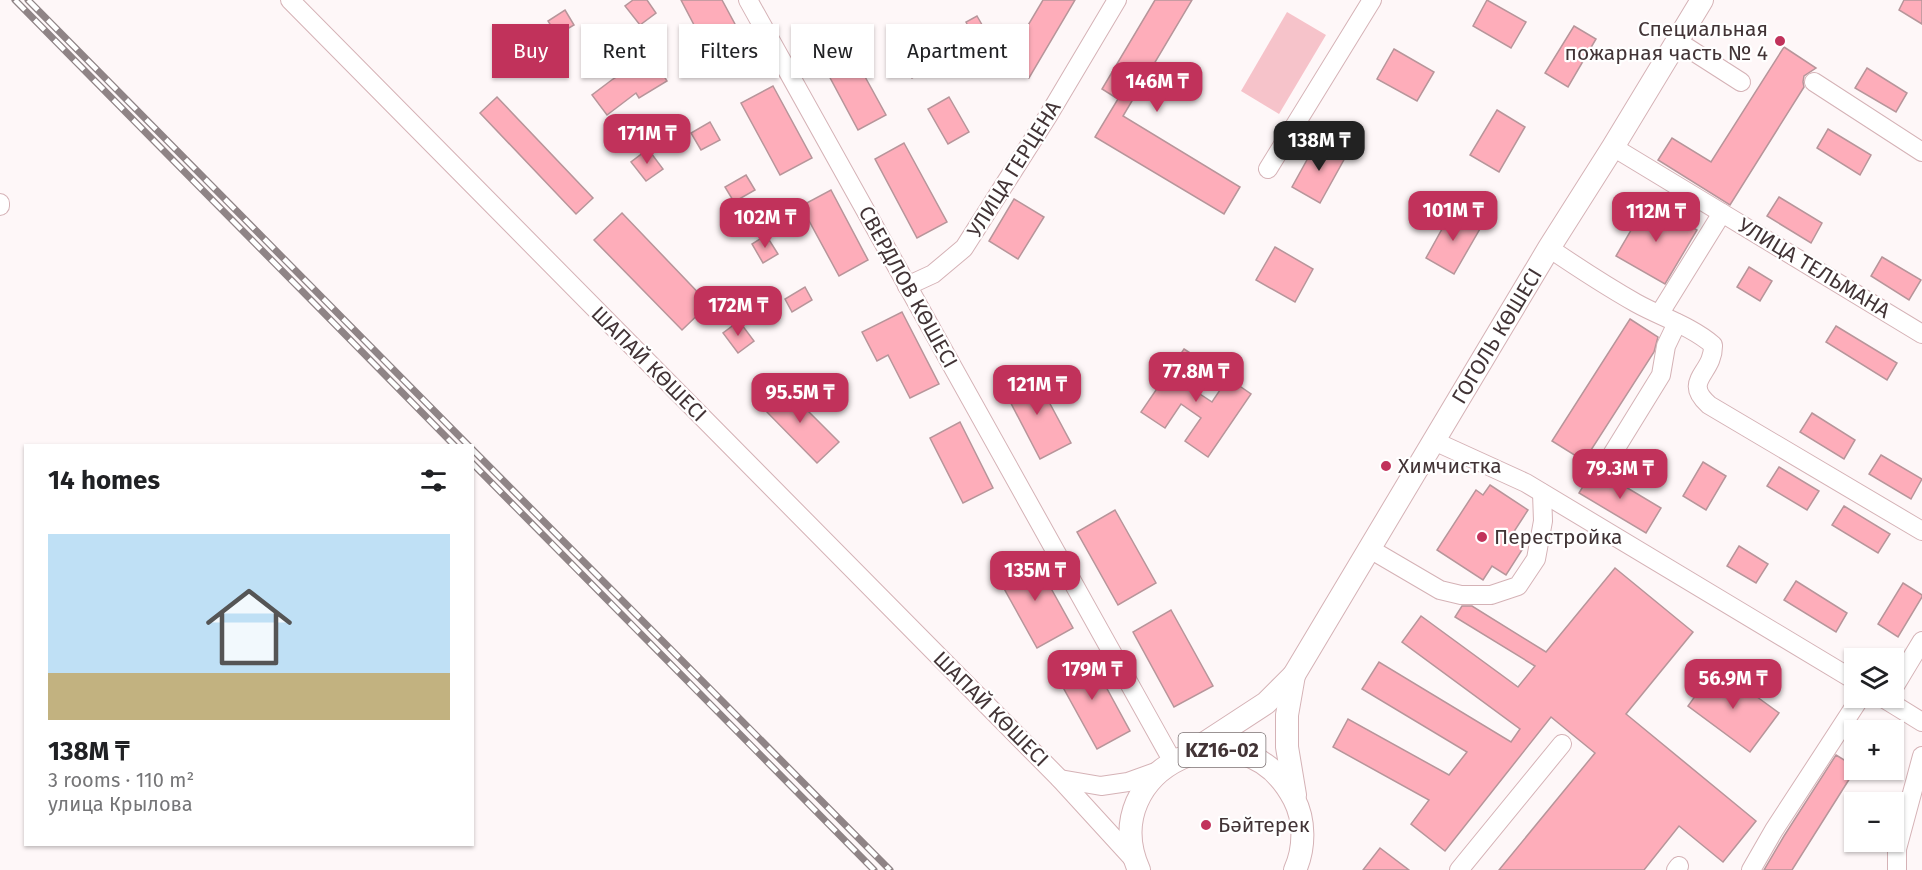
<!DOCTYPE html>
<html lang="en">
<head>
<meta charset="utf-8">
<style>
	body { margin:0; font-family:"Fira Sans",sans-serif; background:#f6f6f6; color:#202124; height:100vh; display:flex; flex-direction:column; font-size:22px; white-space:nowrap }
	* { box-sizing:border-box; margin:0 }
	p { font-size:20px; color:#757577 }
	.icon { flex:none; width:33px; height:33px; fill:none; stroke:currentColor; stroke-width:2; stroke-linecap:round; stroke-linejoin:round }
	.map { position:relative; flex:1; overflow:hidden }
	.panel { position:absolute; left:24px; top:444px; width:450px; height:402px; display:flex; flex-direction:column; background:#fff; border-radius:0px; box-shadow:0 2px 4px #0004 }
	.panel>* { flex:none }
	.guide { position:absolute; left:492px; top:24px; width:570px; height:54px; display:flex; gap:12px }
	.controls { position:absolute; left:1844px; top:648px; display:grid; gap:12px }
	.controls a { display:grid; place-items:center; width:60px; height:60px; border-radius:0px; background:#fff; box-shadow:0 2px 4px #0004; font-size:30px }
	.price { position:absolute; translate:-50% -51px; padding:0 14px; border-radius:12px; background:#c1325b; color:#fff; font-size:20px; line-height:39px; filter:drop-shadow(0 2px 3px #0008) }
	.price::after { content:''; position:absolute; left:50%; top:36px; width:18px; height:14px; margin-left:-9px; background:inherit; clip-path:polygon(0 0,100% 0,50% 100%) }
	.price.selected { background:#222; color:#fff }
	ul { padding:0; list-style:none }
	li { display:grid; align-content:center; gap:12px; height:318px; padding:0 24px }
	li span { display:grid; place-items:center; height:186px; border-radius:0px; color:#555 }
	li>.icon { margin-inline-start:auto }
	span .icon { width:108px; height:108px; fill:#fffc; stroke-width:1 }
	li b { font-size:26px }
	h2 { display:flex; justify-content:space-between; align-items:center; height:72px; padding:0 24px; font-size:26px }
	.tag { padding:0 21px; border-radius:0px; background:#fff; box-shadow:0 2px 4px #0004; font-size:21px; line-height:54px }
	.tag.selected { background:#c1325b; color:#fff }
	.map>svg:first-child { display:block }
</style>
</head>
<body>
<div class="map">
<svg width="1922" height="870" viewBox="0 0 1922 870">
	<rect width="100%" height="100%" fill="#fef7f8"/>
	<polygon fill="#f6c3ca" points="1287,12 1326,35 1279,114 1241,91"/>
	<g fill="#feadba" stroke="#b7959a" stroke-width="1.5">
		<polygon points="633,0 647,0 656,13 640,25 625,6"/>
		<polygon points="681,0 722,0 736,26 704,44"/>
		<polygon points="1043,0 1075,0 1029,78 1005,64"/>
		<polygon points="1155,0 1192,0 1123,116 1240,187 1224,214 1095,137 1118,99 1102,89"/>
		<polygon points="1487,0 1526,22 1511,48 1473,26"/>
		<polygon points="1904,0 1922,0 1922,24 1899,10"/>
		<polygon points="565,10 574,25 557,35 548,21"/>
		<polygon points="977,16 989,37 977,44 966,22"/>
		<polygon points="1574,26 1596,39 1568,87 1545,73"/>
		<polygon points="913,31 933,66 912,78 892,43"/>
		<polygon points="847,44 886,115 858,130 820,59"/>
		<polygon points="1784,47 1816,68 1804,76 1803,82 1804,87 1730,205 1658,160 1672,138 1711,162"/>
		<polygon points="1394,49 1434,72 1417,101 1377,79"/>
		<polygon points="651,55 667,81 639,98 636,93 607,115 592,95 613,79"/>
		<polygon points="1867,68 1907,93 1896,112 1855,88"/>
		<polygon points="773,86 812,158 780,175 741,103"/>
		<polygon points="497,97 593,198 576,214 480,113"/>
		<polygon points="949,97 969,132 948,144 928,109"/>
		<polygon points="1497,110 1525,127 1499,172 1470,155"/>
		<polygon points="710,122 720,140 701,150 691,133"/>
		<polygon points="1828,129 1871,155 1860,175 1817,148"/>
		<polygon points="1318,140 1346,156 1320,203 1292,187"/>
		<polygon points="904,143 947,222 917,238 875,159"/>
		<polygon points="648,149 663,169 646,181 631,162"/>
		<polygon points="746,175 755,190 734,202 725,187"/>
		<polygon points="831,190 868,260 839,276 801,206"/>
		<polygon points="1779,197 1822,223 1811,243 1767,216"/>
		<polygon points="1014,199 1044,217 1018,259 989,241"/>
		<polygon points="1648,201 1697,230 1665,284 1616,256"/>
		<polygon points="1452,211 1481,227 1454,274 1426,258"/>
		<polygon points="622,213 709,304 682,330 594,240"/>
		<polygon points="766,235 778,254 763,263 752,244"/>
		<polygon points="1275,247 1313,269 1295,302 1256,280"/>
		<polygon points="1882,257 1921,280 1909,300 1871,276"/>
		<polygon points="1749,267 1772,281 1760,301 1737,287"/>
		<polygon points="805,287 812,300 792,312 785,299"/>
		<polygon points="902,312 939,384 910,398 888,355 877,361 862,332"/>
		<polygon points="1630,319 1658,337 1654,352 1584,461 1552,441"/>
		<polygon points="739,321 754,341 738,353 723,333"/>
		<polygon points="1836,326 1897,363 1887,380 1826,342"/>
		<polygon points="1184,349 1207,364 1191,388 1212,402 1228,378 1251,394 1208,457 1185,441 1201,418 1181,404 1165,428 1141,412"/>
		<polygon points="1033,372 1071,443 1040,459 1003,388"/>
		<polygon points="782,385 839,442 817,463 761,406"/>
		<polygon points="1812,413 1855,440 1844,459 1800,432"/>
		<polygon points="960,422 993,488 963,503 930,438"/>
		<polygon points="1881,455 1922,479 1911,499 1869,474"/>
		<polygon points="1703,462 1726,476 1706,510 1683,496"/>
		<polygon points="1779,467 1819,491 1807,510 1767,486"/>
		<polygon points="1594,468 1661,508 1646,533 1579,493"/>
		<polygon points="1490,485 1528,510 1513,533 1527,542 1506,575 1492,566 1483,580 1437,550 1476,490 1483,495"/>
		<polygon points="1844,506 1890,534 1878,553 1832,525"/>
		<polygon points="1115,510 1156,583 1118,605 1077,532"/>
		<polygon points="1739,546 1768,564 1756,583 1727,566"/>
		<polygon points="1033,556 1073,628 1037,648 997,576"/>
		<polygon points="1615,568 1693,632 1626,714 1756,821 1723,862 1679,826 1644,870 1499,870 1595,753 1551,717 1445,851 1411,824 1429,800 1333,747 1348,719 1449,775 1467,752 1362,689 1379,662 1511,742 1520,729 1402,642 1421,616 1518,687 1535,666 1455,617 1462,606 1472,606 1546,652"/>
		<polygon points="1796,581 1847,613 1836,632 1784,600"/>
		<polygon points="1903,583 1922,595 1922,597 1898,637 1878,624"/>
		<polygon points="1171,610 1213,686 1174,707 1133,632"/>
		<polygon points="1087,652 1130,731 1097,749 1054,671"/>
		<polygon points="1716,667 1779,713 1750,752 1688,706"/>
		<polygon points="1836,755 1854,766 1855,770 1792,870 1764,870 1784,836"/>
		<polygon points="1380,848 1409,870 1363,870"/>
	</g>
	<g fill="none" stroke-linecap="round" stroke-linejoin="round">
		<defs>
			<g id="minor">
				<polyline points="290,0 1060,779 1135,861"/>
				<polyline points="748,0 1173,762"/>
				<polyline points="1677,41 1741,82"/>
				<polyline points="1814,82 1922,152"/>
				<polyline points="1613,147 1922,334"/>
				<polyline points="1268,169 1372,0"/>
				<polyline points="0,203 0,206"/>
				<path d="M1549 248C1577 267 1606 286 1636 303 1661 317 1691 326 1713 345 1714 374 1681 380 1709 405L1922 531"/>
				<polyline points="907,286 933,274 964,248 1048,116 1117,0"/>
				<polyline points="1660,313 1722,213"/>
				<polyline points="1434,441 1526,483 1854,680"/>
				<polyline points="1608,461 1661,375 1666,346 1677,323"/>
				<polyline points="1370,549 1440,590 1461,595 1491,595 1518,586 1536,559 1543,521 1542,493"/>
				<polyline points="1893,689 1922,641"/>
				<polyline points="1883,698 1922,722"/>
				<polyline points="1060,779 1101,786 1128,782 1161,770"/>
				<polyline points="1459,870 1562,744"/>
				<polyline points="1676,870 1679,866"/>
				<polyline points="1751,870 1774,830 1860,698"/>
				<polyline points="1897,870 1897,849 1922,756"/>
			</g>
			<g id="major">
				<polyline points="1294,675 1287,715 1287,747 1295,795"/>
				<polyline points="1188,754 1266,703 1294,675 1549,248 1613,147 1702,0"/>
				<path d="M1139 870C1094 769 1242 698 1294 799 1305 820 1305 848 1295 870"/>
			</g>
		</defs>
		<use href="#minor" stroke="#d5b2b6" stroke-width="20"/>
		<use href="#major" stroke="#d5b2b6" stroke-width="24"/>
		<use href="#minor" stroke="#fff" stroke-width="18"/>
		<use href="#major" stroke="#fff" stroke-width="22"/>
		<defs>
			<g id="rail">
				<polyline points="15,0 455,446"/>
				<polyline points="28,0 469,446"/>
				<polyline points="472,449 890,870"/>
				<polyline points="472,463 874,870"/>
			</g>
		</defs>
		<use href="#rail" stroke="#8f8486" stroke-width="7"/>
		<use href="#rail" stroke="#fff" stroke-width="4.5" stroke-dasharray="14" stroke-linecap="butt"/>
	</g>
	<g fill="#c1325b" stroke="#fff" stroke-width="2">
		<circle cx="1780" cy="41" r="6"/>
		<circle cx="1386" cy="466" r="6"/>
		<circle cx="1482" cy="537" r="6"/>
		<circle cx="1206" cy="825" r="6"/>
	</g>
	<g text-anchor="middle" dominant-baseline="central" stroke-width="4.5" stroke-linejoin="round" paint-order="stroke">
		<rect fill="#fff" stroke="#7b7172" stroke-width="1.5" x="1178.5" y="733" width="87" height="34" rx="4.5"/>
		<g font-size="20" font-weight="bold" fill="#423436">
			<text x="1222" y="750">KZ16-02</text>
		</g>
		<g font-size="21" fill="#423436" stroke="#fff" text-anchor="start">
			<text x="1768" y="29" text-anchor="end">Специальная<tspan x="1768" dy="24">пожарная часть № 4</tspan></text>
			<text x="1398" y="466">Химчистка</text>
			<text x="1494" y="537">Перестройка</text>
			<text x="1218" y="825">Бәйтерек</text>
		</g>
		<g font-size="21" fill="#423436" stroke="#fff">
			<text transform="translate(1014 169) rotate(-58)">УЛИЦА ГЕРЦЕНА</text>
			<text transform="translate(1814 268) rotate(31)">УЛИЦА ТЕЛЬМАНА</text>
			<text transform="translate(908 287) rotate(61)">СВЕРДЛОВ КӨШЕСІ</text>
			<text transform="translate(1497 336) rotate(-59)">ГОГОЛЬ КӨШЕСІ</text>
			<text transform="translate(649 364) rotate(45)">ШАПАЙ КӨШЕСІ</text>
			<text transform="translate(991 709) rotate(45)">ШАПАЙ КӨШЕСІ</text>
		</g>
	</g>
</svg>
<div class="controls">
<a><svg class="icon" aria-label="layers" viewBox="0 0 24 24"><path d="M12 4l9 5-9 5-9-5zM3 14l9 5 9-5"/></svg></a>
<a>+</a>
<a>−</a>
</div>
<b class="price" style="left:1157px;top:113px">146M ₸</b>
<b class="price" style="left:647px;top:165px">171M ₸</b>
<b class="price selected" style="left:1319px;top:172px">138M ₸</b>
<b class="price" style="left:1453px;top:242px">101M ₸</b>
<b class="price" style="left:1656px;top:243px">112M ₸</b>
<b class="price" style="left:765px;top:249px">102M ₸</b>
<b class="price" style="left:738px;top:337px">172M ₸</b>
<b class="price" style="left:1196px;top:403px">77.8M ₸</b>
<b class="price" style="left:1037px;top:416px">121M ₸</b>
<b class="price" style="left:800px;top:424px">95.5M ₸</b>
<b class="price" style="left:1620px;top:500px">79.3M ₸</b>
<b class="price" style="left:1035px;top:602px">135M ₸</b>
<b class="price" style="left:1092px;top:701px">179M ₸</b>
<b class="price" style="left:1733px;top:710px">56.9M ₸</b>
<div class="guide">
<a class="tag selected">Buy</a>
<a class="tag">Rent</a>
<a class="tag">Filters</a>
<a class="tag">New</a>
<a class="tag">Apartment</a>
</div>
<section class="panel">
<h2>14 homes<svg class="icon" aria-label="filters" viewBox="0 0 24 24"><path d="M4 7h16M4 17h16"/><circle cx="9" cy="7" r="2"/><circle cx="15" cy="17" r="2"/></svg></h2>
<ul>
<li><span style="background:linear-gradient(#bfe0f5 75%,#c2b280 0)"><svg class="icon" aria-label="home" viewBox="0 0 24 24"><path d="M3 11l9-7 9 7M6 9v11h12V9"/></svg></span><div><b>138M ₸</b><p>3 rooms · 110 m²</p><p>улица Крылова</p></div></li>
</ul>
</section>
</div>
</body>
</html>
